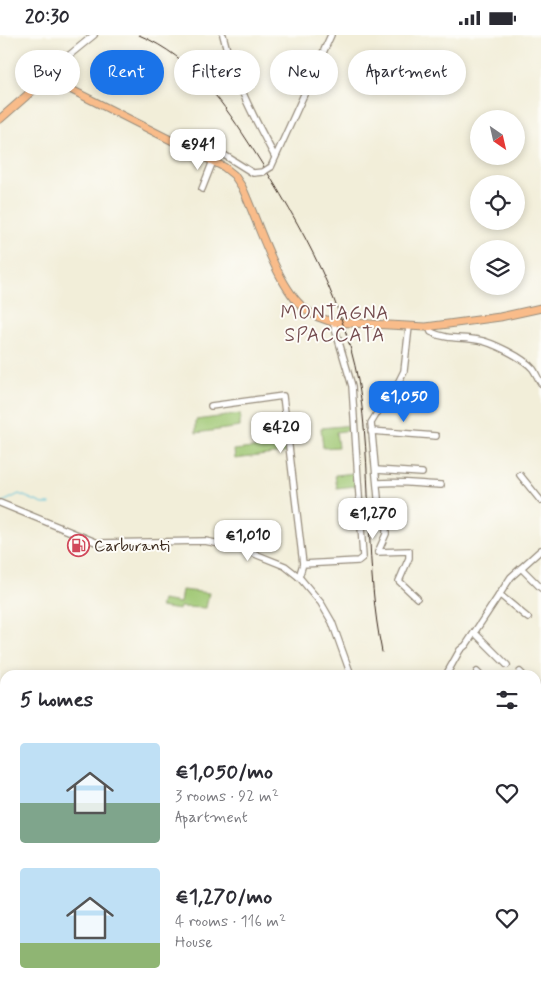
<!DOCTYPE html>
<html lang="en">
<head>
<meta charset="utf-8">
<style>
	body { margin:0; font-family:Mynerve,sans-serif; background:#f2f2f3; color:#2b2b33; height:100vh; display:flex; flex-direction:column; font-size:19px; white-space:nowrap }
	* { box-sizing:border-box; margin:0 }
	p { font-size:16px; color:#7c7c81 }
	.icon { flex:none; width:28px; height:28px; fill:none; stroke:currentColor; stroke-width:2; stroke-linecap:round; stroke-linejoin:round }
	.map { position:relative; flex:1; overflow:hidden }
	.drawer { position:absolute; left:0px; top:635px; width:541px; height:320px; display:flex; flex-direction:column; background:#fff; border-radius:15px 15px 0 0; box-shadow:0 2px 8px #0003 }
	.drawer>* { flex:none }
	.hud { position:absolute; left:15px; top:15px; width:511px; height:45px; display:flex; gap:10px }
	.needle { width:32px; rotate:146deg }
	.buttons { position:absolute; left:470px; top:75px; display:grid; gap:10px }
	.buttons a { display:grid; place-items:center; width:55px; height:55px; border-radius:50%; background:#fff; box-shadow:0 2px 8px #0003; font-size:25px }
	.price { position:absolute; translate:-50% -42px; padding:0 11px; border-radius:10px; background:#fff; color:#222; font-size:16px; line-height:32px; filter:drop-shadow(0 1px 2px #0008) }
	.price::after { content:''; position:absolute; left:50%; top:30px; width:15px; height:11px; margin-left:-8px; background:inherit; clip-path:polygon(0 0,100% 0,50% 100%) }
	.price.current { background:#1a73e8; color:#fff }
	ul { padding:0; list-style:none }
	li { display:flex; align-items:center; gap:15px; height:125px; padding:0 20px }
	li span { display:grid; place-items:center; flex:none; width:140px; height:100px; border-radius:5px; color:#555 }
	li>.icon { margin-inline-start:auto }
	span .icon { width:60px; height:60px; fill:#fffc; stroke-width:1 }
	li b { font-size:21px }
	h2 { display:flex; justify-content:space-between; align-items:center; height:60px; padding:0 20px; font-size:21px }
	.chip { padding:0 18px; border-radius:22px; background:#fff; box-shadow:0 2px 8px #0003; font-size:18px; line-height:45px }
	.chip.current { background:#1a73e8; color:#fff }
	.status { display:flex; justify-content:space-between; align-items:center; height:35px; padding:0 25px; background:#fff; direction:ltr }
	.status svg { height:14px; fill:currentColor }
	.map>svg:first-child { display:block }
</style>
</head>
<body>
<div class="status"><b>20:30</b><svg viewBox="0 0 49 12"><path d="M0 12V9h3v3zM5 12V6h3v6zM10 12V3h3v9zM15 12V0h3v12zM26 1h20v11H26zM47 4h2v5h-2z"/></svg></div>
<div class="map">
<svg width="541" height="955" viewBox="0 0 541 955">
	<rect width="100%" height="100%" fill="#fdfcf7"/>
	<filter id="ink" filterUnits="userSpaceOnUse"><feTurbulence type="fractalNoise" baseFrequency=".02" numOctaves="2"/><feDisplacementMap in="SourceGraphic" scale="10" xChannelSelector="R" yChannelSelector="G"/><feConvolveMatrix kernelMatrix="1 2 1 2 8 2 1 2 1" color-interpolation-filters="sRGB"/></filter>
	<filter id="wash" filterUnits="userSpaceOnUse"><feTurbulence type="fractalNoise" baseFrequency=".0096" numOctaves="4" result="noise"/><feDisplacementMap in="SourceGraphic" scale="20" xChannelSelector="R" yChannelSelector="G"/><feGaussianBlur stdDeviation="1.12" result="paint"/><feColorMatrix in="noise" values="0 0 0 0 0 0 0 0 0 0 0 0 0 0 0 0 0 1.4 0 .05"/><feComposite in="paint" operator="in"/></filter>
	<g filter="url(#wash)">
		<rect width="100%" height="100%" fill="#f2eed9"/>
		<g fill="#a0c874" stroke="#6e7949">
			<polygon points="240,379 240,392 196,398 196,385"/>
			<polygon points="352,390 351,395 336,397 338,412 323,413 321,393"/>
			<polygon points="289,409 289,417 235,424 234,415"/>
			<polygon points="356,438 356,451 337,453 335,440"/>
			<polygon points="182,555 209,558 206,573 180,572 179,575 160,572 162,565 180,568"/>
			<polygon points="0,746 5,746 5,950 12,950 9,955 0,950"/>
			<polygon points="58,950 215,950 210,955 60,955"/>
		</g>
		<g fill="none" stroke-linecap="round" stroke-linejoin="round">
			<polyline stroke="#5dc1db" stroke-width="1" points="3,467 19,459 43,469 50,469"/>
		</g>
	</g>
	<g filter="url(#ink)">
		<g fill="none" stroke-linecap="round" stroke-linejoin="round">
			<defs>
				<g id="minor">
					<path d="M223 0C233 43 254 83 275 122"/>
					<polyline points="45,45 51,35 94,0"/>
					<polyline points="183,111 189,103 197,103 253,138 263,137"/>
					<polyline points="271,132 331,0"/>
					<polyline points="202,154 213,126"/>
					<polyline points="409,292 404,336 396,352 395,359 387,362 371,388 379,473 386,487 386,499 378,517 409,516 409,523 399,546 417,563"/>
					<path d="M429 292 431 297C447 305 461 302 478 305 492 307 524 323 533 334 536 338 538 344 541 348"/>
					<polyline points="211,371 283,361 303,529"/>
					<polyline points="371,396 436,401"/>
					<polyline points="376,435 422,438"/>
					<polyline points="520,440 541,466"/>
					<path d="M378 448C401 446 419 449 441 450"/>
					<polyline points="0,468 98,508 205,506 240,513 285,531 299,542 321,568 332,587 351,640"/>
					<polyline points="521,533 541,553"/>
					<polyline points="299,542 303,529 358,526 363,522 352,351 333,287"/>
					<polyline points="499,559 528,583"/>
					<polyline points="475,598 507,630"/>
					<polyline points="477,637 480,640"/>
					<polyline points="520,637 523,640"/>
					<polyline points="446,640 460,615 466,610 511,542 541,515"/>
					<polyline points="536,650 541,655"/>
					<polyline points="536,740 537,740"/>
					<polyline points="536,774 541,781"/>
					<polyline points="537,812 541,807"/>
					<polyline points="536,838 541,842"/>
					<polyline points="493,950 501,955"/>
					<polyline points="427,955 429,950"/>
				</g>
				<path id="major" d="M0 84 41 48 54 46 224 132 234 140 242 152C258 186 277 252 305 274 313 281 323 284 333 287L426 292 500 282 541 273"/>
			</defs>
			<use href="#minor" stroke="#968c7c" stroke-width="8"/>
			<use href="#major" stroke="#968c7c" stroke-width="9"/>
			<use href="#minor" stroke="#fff" stroke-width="5.5"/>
			<use href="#major" stroke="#f9bc8a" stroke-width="7"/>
			<g stroke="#3b2a1e" stroke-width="1">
				<path d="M139 0C194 23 223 68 254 116 302 192 349 274 361 364 372 448 365 534 382 617"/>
				<polyline points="463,950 465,955"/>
			</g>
			<defs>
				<polyline id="minor-bridge" points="263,137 271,132"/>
			</defs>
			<use href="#minor-bridge" stroke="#968c7c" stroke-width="8" stroke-linecap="butt"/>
			<use href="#minor-bridge" stroke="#fff" stroke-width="5.5"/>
		</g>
	</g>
	<defs>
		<symbol id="fuel-ring" viewBox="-11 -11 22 22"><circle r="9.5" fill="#fdfcf7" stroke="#d1495b" stroke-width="1.5"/><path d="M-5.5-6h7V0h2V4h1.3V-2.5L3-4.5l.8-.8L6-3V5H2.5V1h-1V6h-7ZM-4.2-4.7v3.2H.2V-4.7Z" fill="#d1495b"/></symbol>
	</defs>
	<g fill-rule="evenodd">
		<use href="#fuel-ring" x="66" y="498" width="25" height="25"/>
	</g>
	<g text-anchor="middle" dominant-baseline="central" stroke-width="4" stroke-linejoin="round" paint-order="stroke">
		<g font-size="16" fill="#3b2a1e" stroke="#fdfcf7" text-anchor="start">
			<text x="94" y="511">Carburanti</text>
		</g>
		<g font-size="19" letter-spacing="1" fill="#744c4e" stroke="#fdfcf7">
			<text x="335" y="278">MONTAGNA<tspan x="335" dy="22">SPACCATA</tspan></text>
		</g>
	</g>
</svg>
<div class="buttons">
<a><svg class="needle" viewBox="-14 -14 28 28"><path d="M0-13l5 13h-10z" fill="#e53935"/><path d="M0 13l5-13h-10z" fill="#7c7c81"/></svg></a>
<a><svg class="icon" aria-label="locate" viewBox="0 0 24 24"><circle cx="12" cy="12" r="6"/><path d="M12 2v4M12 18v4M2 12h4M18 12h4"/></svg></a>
<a><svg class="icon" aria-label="layers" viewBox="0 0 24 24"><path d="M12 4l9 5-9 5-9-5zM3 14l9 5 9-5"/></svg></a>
</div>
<b class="price" style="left:198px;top:136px">€941</b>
<b class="price current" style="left:404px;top:388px">€1,050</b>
<b class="price" style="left:281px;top:419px">€420</b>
<b class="price" style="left:373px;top:505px">€1,270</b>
<b class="price" style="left:248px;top:527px">€1,010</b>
<div class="hud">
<a class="chip">Buy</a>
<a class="chip current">Rent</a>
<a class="chip">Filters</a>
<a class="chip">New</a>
<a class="chip">Apartment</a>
</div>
<section class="drawer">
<h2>5 homes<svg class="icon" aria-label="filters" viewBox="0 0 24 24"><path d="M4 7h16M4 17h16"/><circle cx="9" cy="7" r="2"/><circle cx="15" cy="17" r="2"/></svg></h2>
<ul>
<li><span style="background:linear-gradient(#bfe0f5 60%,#7fa58c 0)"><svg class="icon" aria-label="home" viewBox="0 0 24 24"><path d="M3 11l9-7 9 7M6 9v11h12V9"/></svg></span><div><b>€1,050/mo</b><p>3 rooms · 92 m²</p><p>Apartment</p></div><svg class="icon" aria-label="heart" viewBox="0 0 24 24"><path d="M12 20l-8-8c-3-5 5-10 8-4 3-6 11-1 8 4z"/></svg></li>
<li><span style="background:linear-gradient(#bfe0f5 75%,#8fb573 0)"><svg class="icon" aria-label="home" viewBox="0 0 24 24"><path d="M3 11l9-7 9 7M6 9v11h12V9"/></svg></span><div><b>€1,270/mo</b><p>4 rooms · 116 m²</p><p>House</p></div><svg class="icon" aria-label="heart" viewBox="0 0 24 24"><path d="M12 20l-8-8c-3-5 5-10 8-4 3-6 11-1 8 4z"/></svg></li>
</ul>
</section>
</div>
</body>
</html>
